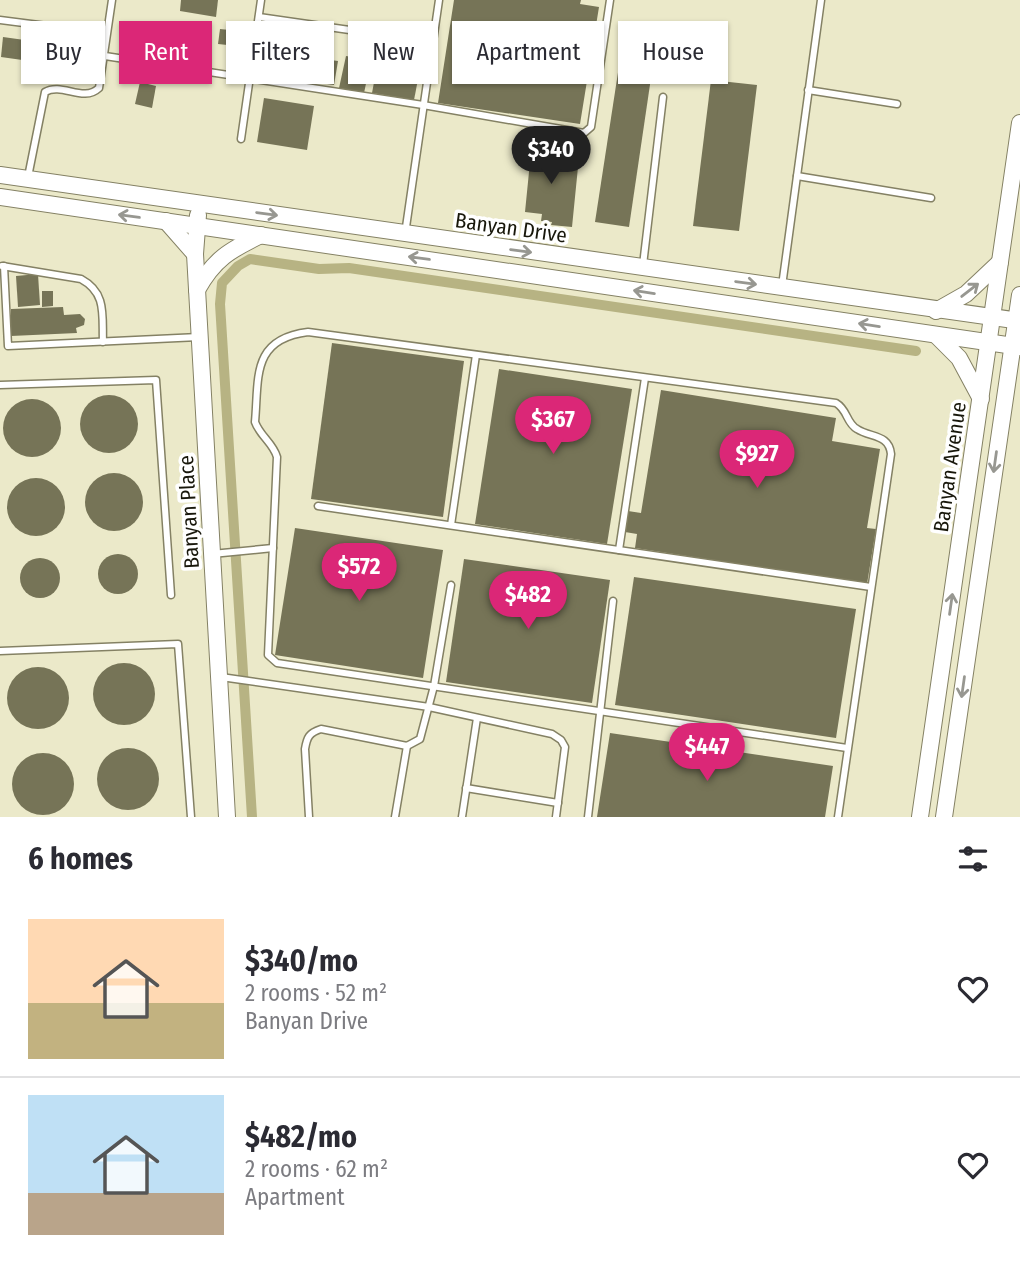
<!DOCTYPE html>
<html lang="en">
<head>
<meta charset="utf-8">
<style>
	body { margin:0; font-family:"Fira Sans Condensed",sans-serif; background:#f7f7f7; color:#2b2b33; height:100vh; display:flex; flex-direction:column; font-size:26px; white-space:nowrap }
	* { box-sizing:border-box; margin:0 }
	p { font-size:23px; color:#7c7c81 }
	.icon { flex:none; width:38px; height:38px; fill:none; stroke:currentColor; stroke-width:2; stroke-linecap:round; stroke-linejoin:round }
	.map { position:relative; height:817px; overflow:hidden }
	.panel { display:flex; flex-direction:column; background:#fff; flex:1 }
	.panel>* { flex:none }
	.guide { position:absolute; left:21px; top:21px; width:978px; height:63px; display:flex; gap:14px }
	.price { position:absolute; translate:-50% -60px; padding:0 16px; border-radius:24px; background:#db2777; color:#fff; font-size:23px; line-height:46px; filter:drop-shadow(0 2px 4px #0008) }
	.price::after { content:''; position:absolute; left:50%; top:42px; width:21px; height:16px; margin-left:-10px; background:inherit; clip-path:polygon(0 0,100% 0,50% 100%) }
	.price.on { background:#222; color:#fff }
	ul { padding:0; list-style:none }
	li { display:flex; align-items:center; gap:21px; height:175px; padding:0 28px }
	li+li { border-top:2px solid #e1e1e2 }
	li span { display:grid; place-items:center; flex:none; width:196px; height:140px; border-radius:0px; color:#555 }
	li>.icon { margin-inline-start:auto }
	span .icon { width:84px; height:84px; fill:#fffc; stroke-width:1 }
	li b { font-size:30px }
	h2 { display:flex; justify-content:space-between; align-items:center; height:84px; padding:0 28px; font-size:30px }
	.pill { padding:0 24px; border-radius:0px; background:#fff; box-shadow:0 2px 5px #0004; font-size:24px; line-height:63px }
	.pill.on { background:#db2777; color:#fff }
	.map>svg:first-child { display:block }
</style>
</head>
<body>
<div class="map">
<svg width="1020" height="817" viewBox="0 0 1020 817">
	<rect width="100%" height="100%" fill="#ebe9c9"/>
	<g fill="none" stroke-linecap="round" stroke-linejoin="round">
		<polyline stroke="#b7b383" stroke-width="10" points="252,817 220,304 222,283 238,266 250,259 319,269 349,268 916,351"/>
	</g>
	<g fill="#767457">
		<polygon points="181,0 218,0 216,17 180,11"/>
		<polygon points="454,0 581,0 580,4 599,7 580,124 438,103"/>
		<polygon points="220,29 239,31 237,46 218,44"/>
		<polygon points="3,37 82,48 79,68 1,57"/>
		<polygon points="273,41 298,45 293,80 268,77"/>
		<polygon points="302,50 318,51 315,81 299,79"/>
		<polygon points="346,56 371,60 364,93 339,88"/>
		<polygon points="323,59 338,61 334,85 320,83"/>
		<polygon points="378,61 420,69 414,100 372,93"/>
		<polygon points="619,66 652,71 629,227 595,222"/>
		<polygon points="711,80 757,85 739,231 693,226"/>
		<polygon points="140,82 156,86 152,108 135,104"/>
		<polygon points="264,98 314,106 307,150 257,142"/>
		<polygon points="532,142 553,144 552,152 557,153 556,159 570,161 570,166 578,167 572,227 551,225 552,222 541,221 542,214 525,212"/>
		<polygon points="38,274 40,305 18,307 16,276"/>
		<polygon points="42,291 53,291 53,306 42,307"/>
		<polygon points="63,307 64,315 80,314 85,319 84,325 76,328 77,333 11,336 11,309"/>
		<polygon points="332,343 464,361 443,517 311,499"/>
		<polygon points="499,369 632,389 607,544 475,524"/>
		<polygon points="661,390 836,418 832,441 880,449 867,528 876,529 867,584 635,548 637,534 625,532 628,511 641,513"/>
		<circle cx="109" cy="424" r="29"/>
		<circle cx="32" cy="428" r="29"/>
		<circle cx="114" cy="502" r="29"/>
		<circle cx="36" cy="507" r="29"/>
		<polygon points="295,528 443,550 423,678 275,655"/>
		<circle cx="118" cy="574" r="20"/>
		<circle cx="40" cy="578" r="20"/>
		<polygon points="464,559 610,580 592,703 446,682"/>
		<polygon points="634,577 856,609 836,738 615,705"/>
		<circle cx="124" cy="694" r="31"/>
		<circle cx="38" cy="698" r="31"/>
		<polygon points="610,733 833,766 825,817 597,817"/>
		<circle cx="128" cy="779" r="31"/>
		<circle cx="43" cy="784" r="31"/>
	</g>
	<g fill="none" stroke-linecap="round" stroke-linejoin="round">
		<defs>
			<g id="service">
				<polyline points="259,17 433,42"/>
				<polyline points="0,20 78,30"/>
				<polyline points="105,56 423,105 584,133 591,127 610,0"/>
				<polyline points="808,90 897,104"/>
				<polyline points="241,139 261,0"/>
				<polyline points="797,176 931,198"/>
				<path d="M28 177 45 92C62 82 83 103 99 88L112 0"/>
				<polyline points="405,234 439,0"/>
				<polyline points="643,265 663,97"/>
				<path d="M2 266 81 279C107 293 102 315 103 342"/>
				<polyline points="4,266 8,346 199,337"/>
				<polyline points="782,286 821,0"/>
				<polyline points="0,385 156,380 171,595"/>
				<polyline points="318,506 871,587"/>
				<polyline points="451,525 476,355"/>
				<polyline points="619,550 645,378"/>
				<polyline points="212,554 273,548"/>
				<polyline points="0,651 178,644 191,817"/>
				<polyline points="221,677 429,707 552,734 561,740 565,747 556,817"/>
				<polyline points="466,788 558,803"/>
				<path d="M309 817 305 749C307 737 309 733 321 729L407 746 420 739 434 686 451 585"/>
				<polyline points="395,817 407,746"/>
				<polyline points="462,817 477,718"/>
				<polyline points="588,817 613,601"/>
				<path d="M838 817 891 454C889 434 871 438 857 429 846 423 848 410 836 403L308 332C251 339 259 378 255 422 260 436 273 443 277 457L268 655 277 663 847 748"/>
			</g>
			<g id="tertiary">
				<polyline points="0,175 1020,321"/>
				<polyline points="0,197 1020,347"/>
				<polyline points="198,215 195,254 227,817"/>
				<polyline points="166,221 195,254"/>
				<path d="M197 290C214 259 230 250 261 235"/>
				<polyline points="936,311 966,294 1000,262"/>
				<polyline points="937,336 959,358 981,399"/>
				<polyline points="920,817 1020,123"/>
				<polyline points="944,817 1020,295"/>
			</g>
		</defs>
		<use href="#service" stroke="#848164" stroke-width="9"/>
		<use href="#tertiary" stroke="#848164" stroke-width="18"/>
		<use href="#service" stroke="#fff" stroke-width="6"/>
		<use href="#tertiary" stroke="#fff" stroke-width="16"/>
	</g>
	<defs><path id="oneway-shaft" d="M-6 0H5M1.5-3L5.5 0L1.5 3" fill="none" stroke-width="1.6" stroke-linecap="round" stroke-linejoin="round" transform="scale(1.75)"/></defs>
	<g stroke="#979791">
		<use href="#oneway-shaft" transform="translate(267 214) rotate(8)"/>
		<use href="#oneway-shaft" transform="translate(129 216) rotate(-172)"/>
		<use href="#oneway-shaft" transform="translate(521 251) rotate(8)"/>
		<use href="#oneway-shaft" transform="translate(419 258) rotate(-172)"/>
		<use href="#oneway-shaft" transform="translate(746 283) rotate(8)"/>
		<use href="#oneway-shaft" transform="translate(970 290) rotate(-38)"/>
		<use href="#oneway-shaft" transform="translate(644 292) rotate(-171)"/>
		<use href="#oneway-shaft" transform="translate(869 325) rotate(-171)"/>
		<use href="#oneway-shaft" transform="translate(995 462) rotate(98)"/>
		<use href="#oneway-shaft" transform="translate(951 604) rotate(-82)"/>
		<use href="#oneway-shaft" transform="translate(963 687) rotate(98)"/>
	</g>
	<g text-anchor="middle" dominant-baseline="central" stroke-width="7" stroke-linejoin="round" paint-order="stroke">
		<g font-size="21" fill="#18170b" stroke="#fff">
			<text transform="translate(511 228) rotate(8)">Banyan Drive</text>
			<text transform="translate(950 467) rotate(-82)">Banyan Avenue</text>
			<text transform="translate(189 512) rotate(-93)">Banyan Place</text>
		</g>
	</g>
</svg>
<b class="price on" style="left:551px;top:186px">$340</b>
<b class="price" style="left:553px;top:456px">$367</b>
<b class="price" style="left:757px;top:490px">$927</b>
<b class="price" style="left:359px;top:603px">$572</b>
<b class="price" style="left:528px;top:631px">$482</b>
<b class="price" style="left:707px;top:783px">$447</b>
<div class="guide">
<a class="pill">Buy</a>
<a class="pill on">Rent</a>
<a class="pill">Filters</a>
<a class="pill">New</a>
<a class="pill">Apartment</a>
<a class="pill">House</a>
</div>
</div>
<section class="panel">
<h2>6 homes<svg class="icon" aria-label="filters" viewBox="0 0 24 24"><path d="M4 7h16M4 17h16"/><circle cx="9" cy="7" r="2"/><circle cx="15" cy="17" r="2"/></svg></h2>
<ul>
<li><span style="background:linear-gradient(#ffd9b3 60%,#c2b280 0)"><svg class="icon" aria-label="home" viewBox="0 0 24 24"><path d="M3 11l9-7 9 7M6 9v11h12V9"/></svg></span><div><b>$340/mo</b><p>2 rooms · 52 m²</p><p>Banyan Drive</p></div><svg class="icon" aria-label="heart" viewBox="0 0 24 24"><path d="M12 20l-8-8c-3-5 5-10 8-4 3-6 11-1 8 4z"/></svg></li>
<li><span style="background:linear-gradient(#bfe0f5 70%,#b9a48a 0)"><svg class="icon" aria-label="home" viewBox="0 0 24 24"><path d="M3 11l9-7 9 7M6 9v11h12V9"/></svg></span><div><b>$482/mo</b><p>2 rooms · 62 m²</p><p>Apartment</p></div><svg class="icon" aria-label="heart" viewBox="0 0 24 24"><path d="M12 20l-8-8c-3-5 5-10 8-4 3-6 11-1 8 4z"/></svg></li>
</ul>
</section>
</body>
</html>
